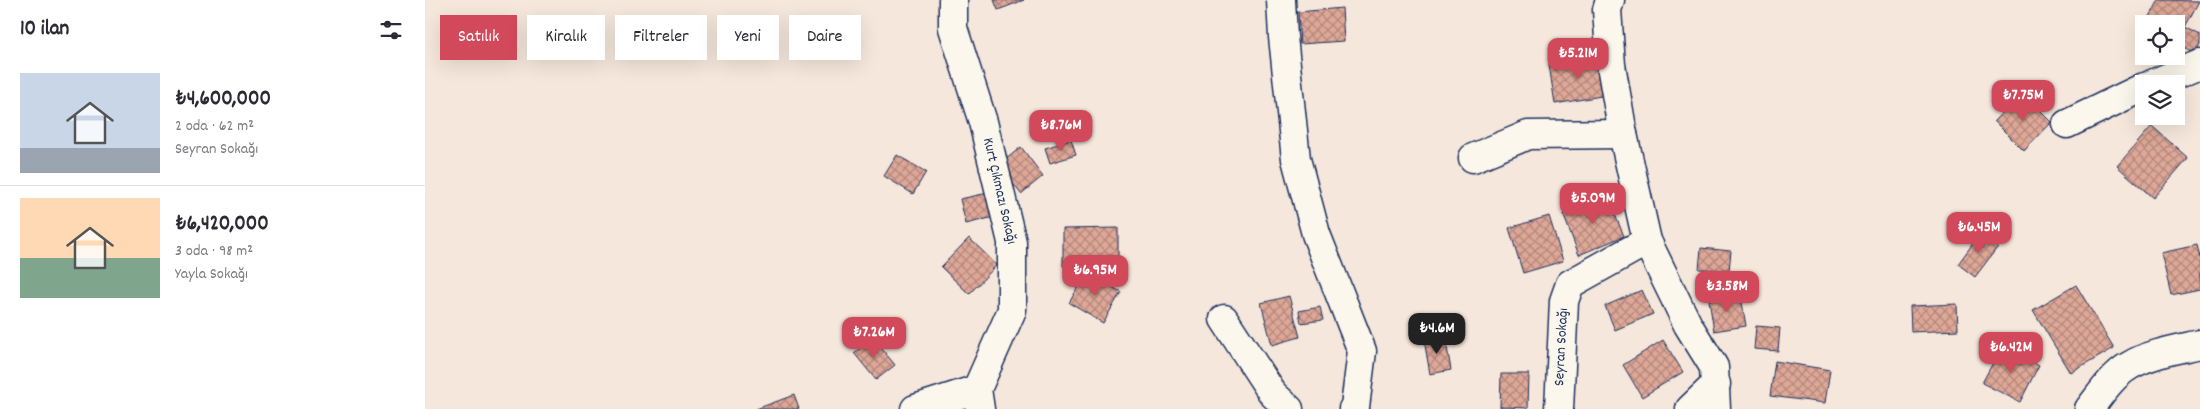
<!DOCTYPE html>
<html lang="tr">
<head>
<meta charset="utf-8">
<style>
	body { margin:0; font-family:Dekko,sans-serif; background:#f7f7f7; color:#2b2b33; height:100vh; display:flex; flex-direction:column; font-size:19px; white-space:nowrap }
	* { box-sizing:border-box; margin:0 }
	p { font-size:16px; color:#7c7c81 }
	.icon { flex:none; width:28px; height:28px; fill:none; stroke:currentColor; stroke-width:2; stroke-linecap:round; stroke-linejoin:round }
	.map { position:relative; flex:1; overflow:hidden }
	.drawer { display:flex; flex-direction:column; background:#fff; width:425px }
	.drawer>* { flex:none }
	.banner { position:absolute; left:15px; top:15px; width:475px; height:45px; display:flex; gap:10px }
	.controls { position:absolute; left:1710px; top:15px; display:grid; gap:10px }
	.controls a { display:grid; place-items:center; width:50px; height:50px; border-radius:0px; background:#fff; box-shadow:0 5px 20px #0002; font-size:25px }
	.price { position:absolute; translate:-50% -42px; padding:0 11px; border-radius:10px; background:#d1495b; color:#fff; font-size:16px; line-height:32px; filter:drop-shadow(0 1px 2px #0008) }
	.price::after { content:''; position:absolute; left:50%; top:30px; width:15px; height:11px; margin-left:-8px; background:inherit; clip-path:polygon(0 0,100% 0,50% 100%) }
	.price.selected { background:#222; color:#fff }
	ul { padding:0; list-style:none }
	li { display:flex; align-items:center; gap:15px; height:125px; padding:0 20px }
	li+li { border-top:1px solid #e1e1e2 }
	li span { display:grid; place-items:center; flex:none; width:140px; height:100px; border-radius:0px; color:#555 }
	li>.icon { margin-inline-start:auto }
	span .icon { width:60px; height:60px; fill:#fffc; stroke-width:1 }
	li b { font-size:21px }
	h2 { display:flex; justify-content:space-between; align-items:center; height:60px; padding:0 20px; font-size:21px }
	.tag { padding:0 18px; border-radius:0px; background:#fff; box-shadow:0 5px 20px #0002; font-size:18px; line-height:45px }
	.tag.selected { background:#d1495b; color:#fff }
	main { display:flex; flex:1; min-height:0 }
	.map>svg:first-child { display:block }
</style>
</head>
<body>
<main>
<section class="drawer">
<h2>10 ilan<svg class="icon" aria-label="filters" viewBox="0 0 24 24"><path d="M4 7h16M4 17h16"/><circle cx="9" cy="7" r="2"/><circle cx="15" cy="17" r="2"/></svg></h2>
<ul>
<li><span style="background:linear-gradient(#c9d6e8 75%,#9aa5b1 0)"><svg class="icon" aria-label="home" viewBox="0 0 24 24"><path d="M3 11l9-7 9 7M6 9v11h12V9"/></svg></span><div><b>₺4,600,000</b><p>2 oda · 62 m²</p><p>Seyran Sokağı</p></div></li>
<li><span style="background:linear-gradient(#ffd9b3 60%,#7fa58c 0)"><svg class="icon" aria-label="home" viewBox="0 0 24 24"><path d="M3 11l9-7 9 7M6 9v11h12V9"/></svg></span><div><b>₺6,420,000</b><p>3 oda · 98 m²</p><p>Yayla Sokağı</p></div></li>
</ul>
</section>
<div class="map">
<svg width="1775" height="409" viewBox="0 0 1775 409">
	<defs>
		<pattern id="building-cross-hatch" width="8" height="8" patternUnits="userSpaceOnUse" patternTransform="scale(1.25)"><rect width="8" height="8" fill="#dea796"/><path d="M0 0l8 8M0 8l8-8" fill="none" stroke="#b3887e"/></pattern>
	</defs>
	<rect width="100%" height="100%" fill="#f5e7db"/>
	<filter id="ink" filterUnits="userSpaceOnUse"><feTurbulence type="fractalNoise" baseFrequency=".02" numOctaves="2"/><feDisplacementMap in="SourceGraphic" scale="10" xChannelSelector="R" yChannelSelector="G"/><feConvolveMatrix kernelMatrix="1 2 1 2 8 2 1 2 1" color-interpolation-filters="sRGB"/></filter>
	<g filter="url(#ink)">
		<g fill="url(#building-cross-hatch)" stroke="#1b2f5e">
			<polygon points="569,0 599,0 573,10"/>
			<polygon points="1734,0 1774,1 1760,27 1775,35 1775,45 1770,54 1751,44 1751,24 1721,24"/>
			<polygon points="917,8 919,41 875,44 873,12"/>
			<polygon points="1176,57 1182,95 1130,104 1124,65"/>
			<polygon points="1597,92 1627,122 1599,151 1569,121"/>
			<polygon points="1727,126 1763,158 1728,198 1692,166"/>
			<polygon points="646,140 651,155 625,163 620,148"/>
			<polygon points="596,147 618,176 596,194 574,165"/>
			<polygon points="472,155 501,172 488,194 459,176"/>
			<polygon points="563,193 569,217 541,224 535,199"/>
			<polygon points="1182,196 1199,236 1154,255 1138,214"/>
			<polygon points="1124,216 1138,261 1098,273 1084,228"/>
			<polygon points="693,228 693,265 638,266 638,229"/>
			<polygon points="1557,231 1575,244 1550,277 1533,264"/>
			<polygon points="544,238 572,265 544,294 516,267"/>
			<polygon points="1772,245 1775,258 1775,289 1746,295 1736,253"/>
			<polygon points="1276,248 1306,251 1304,271 1274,269"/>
			<polygon points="662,272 696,292 678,323 644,303"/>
			<polygon points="1651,285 1689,348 1646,373 1608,310"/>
			<polygon points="1217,290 1228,314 1190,330 1180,306"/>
			<polygon points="864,296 875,337 847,345 836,303"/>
			<polygon points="1316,296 1321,326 1289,331 1284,300"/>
			<polygon points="1532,304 1533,330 1486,332 1485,306"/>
			<polygon points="895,307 898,320 876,323 874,311"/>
			<polygon points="1331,326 1355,328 1353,351 1329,349"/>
			<polygon points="1020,336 1026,370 1005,374 999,340"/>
			<polygon points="448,338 470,365 451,380 429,353"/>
			<polygon points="1238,340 1258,372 1217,397 1198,365"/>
			<polygon points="1577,346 1614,365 1595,402 1557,383"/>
			<polygon points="1350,361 1405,370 1400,403 1345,396"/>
			<polygon points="1076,374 1104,374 1103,408 1075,407"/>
			<polygon points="369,395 374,409 331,409"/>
		</g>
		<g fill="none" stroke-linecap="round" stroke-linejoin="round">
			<defs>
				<g id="street">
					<polyline points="528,0 528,28 558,122 587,242 587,310 552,389 555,409"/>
					<polyline points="856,0 858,37 871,159 891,234 937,351 930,407 928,409"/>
					<polyline points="1185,0 1182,10 1186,65 1198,134 1222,241 1263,325 1289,367 1291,409"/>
					<polyline points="1727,84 1775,64"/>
					<polyline points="1642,124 1719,87"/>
					<polyline points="1048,158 1103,135 1198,134"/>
					<polyline points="799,319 848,394 864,409"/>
					<polyline points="490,409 552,389"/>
					<polyline points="1134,409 1139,301 1145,284 1222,241"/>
					<polyline points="1265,409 1291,384"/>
					<path d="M1664 409C1675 395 1688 375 1704 366 1723 354 1753 349 1775 344"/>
				</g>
			</defs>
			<use href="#street" stroke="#1b2f5e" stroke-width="31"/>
			<use href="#street" stroke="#fbf7ec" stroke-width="28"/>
		</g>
	</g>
	<g text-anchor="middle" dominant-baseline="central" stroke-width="5" stroke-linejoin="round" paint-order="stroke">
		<g font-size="15" fill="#1b2f5e" stroke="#fbf7ec">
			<text transform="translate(574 191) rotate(77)">Kurt Çıkmazı Sokağı</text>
			<text transform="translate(1137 347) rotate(-87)">Seyran Sokağı</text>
		</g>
	</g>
</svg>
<div class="controls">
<a><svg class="icon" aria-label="locate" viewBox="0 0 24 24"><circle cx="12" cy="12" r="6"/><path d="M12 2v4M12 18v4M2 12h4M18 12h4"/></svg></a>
<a><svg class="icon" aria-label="layers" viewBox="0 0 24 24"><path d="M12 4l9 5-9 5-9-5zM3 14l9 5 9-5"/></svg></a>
</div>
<b class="price" style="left:1153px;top:80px">₺5.21M</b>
<b class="price" style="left:1598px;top:122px">₺7.75M</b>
<b class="price" style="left:636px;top:152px">₺8.76M</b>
<b class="price" style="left:1168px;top:225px">₺5.09M</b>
<b class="price" style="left:1554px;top:254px">₺6.45M</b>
<b class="price" style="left:670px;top:297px">₺6.95M</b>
<b class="price" style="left:1302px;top:313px">₺3.58M</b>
<b class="price selected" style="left:1012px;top:355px">₺4.6M</b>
<b class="price" style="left:449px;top:359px">₺7.26M</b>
<b class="price" style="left:1586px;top:374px">₺6.42M</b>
<div class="banner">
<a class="tag selected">Satılık</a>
<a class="tag">Kiralık</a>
<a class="tag">Filtreler</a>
<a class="tag">Yeni</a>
<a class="tag">Daire</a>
</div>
</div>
</main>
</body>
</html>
